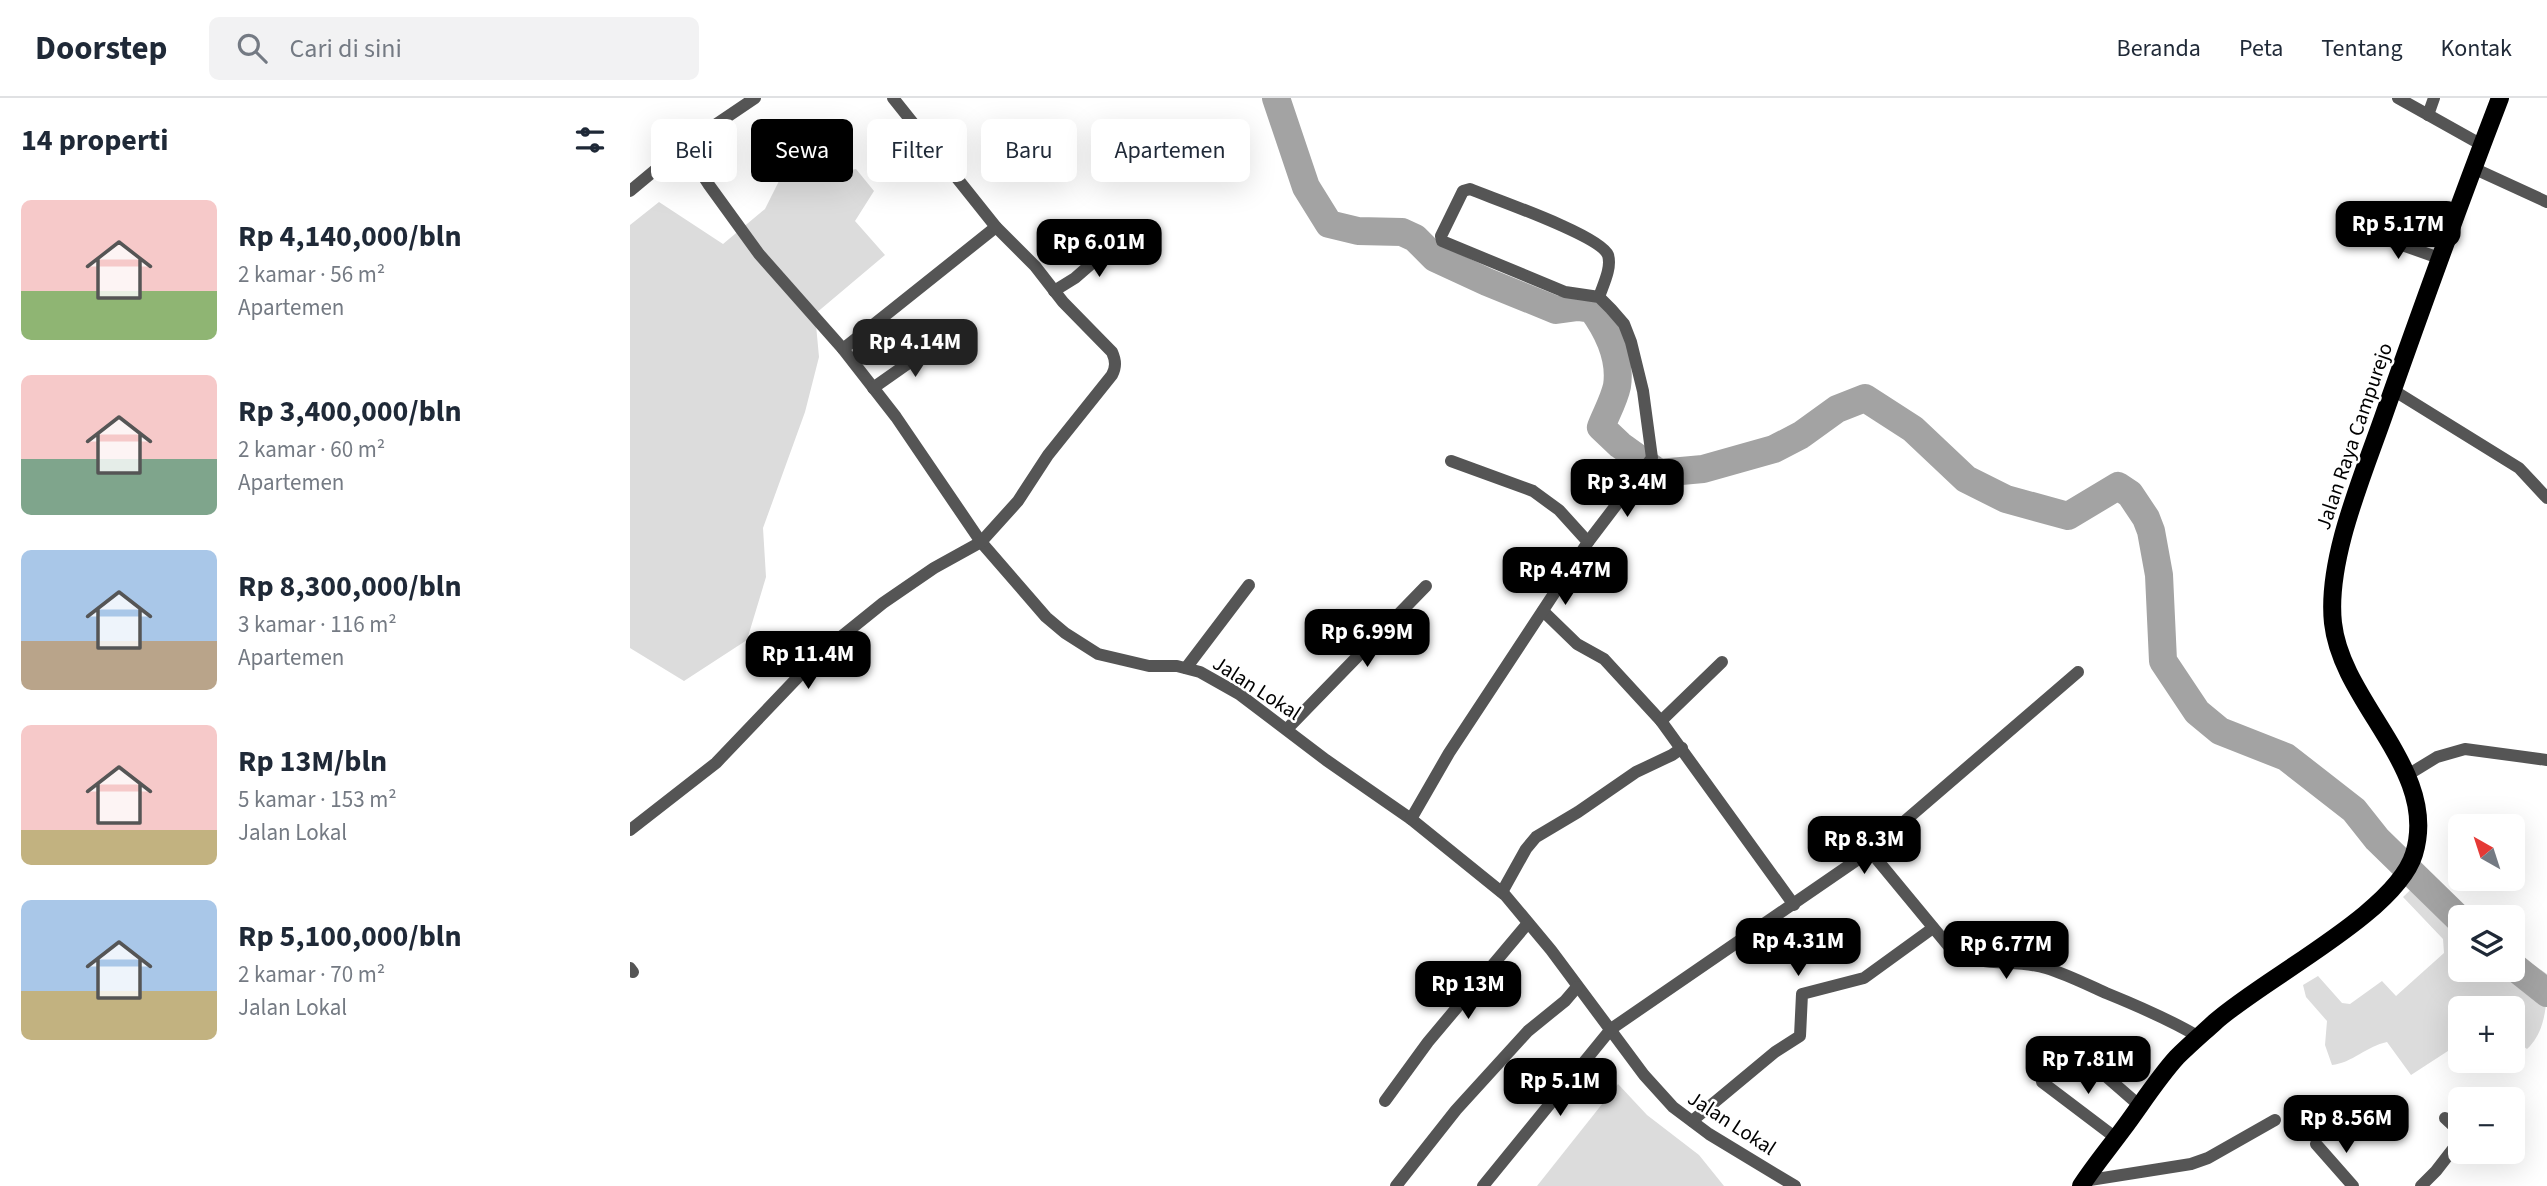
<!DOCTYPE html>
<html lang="id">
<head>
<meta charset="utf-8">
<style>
	body { margin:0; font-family:"Source Sans 3",sans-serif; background:#f2f2f3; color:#1f2937; height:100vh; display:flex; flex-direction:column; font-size:26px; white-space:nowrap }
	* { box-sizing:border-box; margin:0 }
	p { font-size:23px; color:#747a83 }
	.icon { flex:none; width:38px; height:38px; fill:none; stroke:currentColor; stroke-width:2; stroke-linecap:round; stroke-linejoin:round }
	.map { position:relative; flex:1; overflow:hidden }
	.drawer { display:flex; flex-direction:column; background:#fff; width:630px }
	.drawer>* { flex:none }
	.banner { position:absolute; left:21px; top:21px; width:665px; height:63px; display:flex; gap:14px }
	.needle { width:46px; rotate:321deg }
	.fabs { position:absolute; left:1818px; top:716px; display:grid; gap:14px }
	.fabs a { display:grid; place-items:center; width:77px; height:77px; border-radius:10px; background:#fff; box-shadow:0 7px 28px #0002; font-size:35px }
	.price { position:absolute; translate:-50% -60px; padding:0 16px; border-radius:14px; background:#000; color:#fff; font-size:23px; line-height:46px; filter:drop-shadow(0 2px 4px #0008) }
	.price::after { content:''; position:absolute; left:50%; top:42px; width:21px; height:16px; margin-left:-10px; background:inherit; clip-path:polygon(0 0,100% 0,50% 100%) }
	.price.current { background:#222; color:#fff }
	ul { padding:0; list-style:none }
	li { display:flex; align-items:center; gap:21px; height:175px; padding:0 21px }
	li span { display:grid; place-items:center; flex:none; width:196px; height:140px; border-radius:10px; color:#555 }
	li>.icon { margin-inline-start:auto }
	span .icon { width:84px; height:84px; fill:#fffc; stroke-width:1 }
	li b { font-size:30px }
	h2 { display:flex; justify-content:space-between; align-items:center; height:84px; padding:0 21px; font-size:30px }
	.pill { padding:0 24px; border-radius:10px; background:#fff; box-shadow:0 7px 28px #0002; font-size:24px; line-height:63px }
	.pill.current { background:#000; color:#fff }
	header { display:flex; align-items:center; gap:42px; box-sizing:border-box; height:98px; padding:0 35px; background:#fff; border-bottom:2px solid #e0e1e3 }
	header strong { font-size:33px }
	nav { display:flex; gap:38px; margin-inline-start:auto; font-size:24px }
	.search { width:490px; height:63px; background:#f2f2f3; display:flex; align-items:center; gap:18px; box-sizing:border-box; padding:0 24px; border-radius:10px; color:#747a83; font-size:26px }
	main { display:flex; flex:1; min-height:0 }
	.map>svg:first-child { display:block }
</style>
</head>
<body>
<header>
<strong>Doorstep</strong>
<div class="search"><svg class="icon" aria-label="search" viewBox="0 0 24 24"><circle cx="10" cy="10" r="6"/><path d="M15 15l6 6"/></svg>Cari di sini</div>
<nav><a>Beranda</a><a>Peta</a><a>Tentang</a><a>Kontak</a></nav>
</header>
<main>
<section class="drawer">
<h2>14 properti<svg class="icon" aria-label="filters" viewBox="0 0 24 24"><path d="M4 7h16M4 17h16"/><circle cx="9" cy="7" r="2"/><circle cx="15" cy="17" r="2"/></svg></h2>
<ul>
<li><span style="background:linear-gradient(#f6c9c9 65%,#8fb573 0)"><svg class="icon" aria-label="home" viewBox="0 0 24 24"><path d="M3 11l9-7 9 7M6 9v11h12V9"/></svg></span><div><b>Rp 4,140,000/bln</b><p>2 kamar · 56 m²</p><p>Apartemen</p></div></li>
<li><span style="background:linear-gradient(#f6c9c9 60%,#7fa58c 0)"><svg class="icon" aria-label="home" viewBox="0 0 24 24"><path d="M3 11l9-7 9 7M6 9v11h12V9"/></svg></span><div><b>Rp 3,400,000/bln</b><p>2 kamar · 60 m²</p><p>Apartemen</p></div></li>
<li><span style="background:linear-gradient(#a9c7e8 65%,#b9a48a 0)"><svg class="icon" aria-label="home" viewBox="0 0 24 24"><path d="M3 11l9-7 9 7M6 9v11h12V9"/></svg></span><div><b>Rp 8,300,000/bln</b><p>3 kamar · 116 m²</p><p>Apartemen</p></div></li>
<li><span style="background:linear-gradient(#f6c9c9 75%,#c2b280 0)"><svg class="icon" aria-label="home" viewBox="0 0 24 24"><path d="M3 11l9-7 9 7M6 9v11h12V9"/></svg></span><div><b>Rp 13M/bln</b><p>5 kamar · 153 m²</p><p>Jalan Lokal</p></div></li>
<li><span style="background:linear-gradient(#a9c7e8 65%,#c2b280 0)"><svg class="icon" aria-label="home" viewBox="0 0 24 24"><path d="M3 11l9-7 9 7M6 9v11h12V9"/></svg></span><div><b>Rp 5,100,000/bln</b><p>2 kamar · 70 m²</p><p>Jalan Lokal</p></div></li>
</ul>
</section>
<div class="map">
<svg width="1917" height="1088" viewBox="0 0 1917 1088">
	<rect width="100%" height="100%" fill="#fff"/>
	<g fill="#dcdcdc">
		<polygon points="226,71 244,93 225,123 255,157 185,216 189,259 175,314 133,430 136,479 117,542 54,583 0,550 0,127 29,104 93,146 135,111 154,73 202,76"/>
		<path d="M1795 778 1834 816 1845 819H1830V872H1883V853L1917 876C1917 903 1917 932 1897 951L1883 941V910H1830V924L1818 937 1821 951 1781 977 1757 944C1737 948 1722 965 1702 967L1695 947 1697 923 1676 899 1673 887 1688 878 1712 905 1720 906 1752 883 1766 898 1814 855 1813 841 1773 799Z"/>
		<polygon points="988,986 1017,1017 1069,1057 1094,1088 907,1088"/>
	</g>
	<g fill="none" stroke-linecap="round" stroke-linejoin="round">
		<g stroke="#a3a3a3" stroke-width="28">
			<path d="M646 0 676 89 699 126 728 133 772 134 785 140 805 160 857 184 926 212 948 209 962 211C978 233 991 261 987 288 984 302 976 316 971 329L990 347 1029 375 1073 371 1144 351 1171 337 1207 311 1235 300 1283 331 1336 381 1376 401 1438 418 1488 388 1500 396 1516 420 1521 433 1529 477 1533 563 1567 614 1590 633 1656 659 1724 712 1747 741 1830 822"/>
			<polyline points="1883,868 1917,895"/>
		</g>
		<g stroke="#555" stroke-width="12">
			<polyline points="1768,0 1852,47"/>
			<polyline points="1798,17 1804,0"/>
			<polyline points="54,48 79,87 129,156 213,251 266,319 351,444 416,519 435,535 468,556 519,568 547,568 570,574 609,596 696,662 781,721 875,797 921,852 1014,977 1043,1009 1079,1036 1165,1088"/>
			<polyline points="1843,70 1917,104"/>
			<polyline points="0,93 54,48 125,0"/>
			<polyline points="1738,135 1809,160"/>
			<polyline points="424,193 445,180 492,139"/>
			<polyline points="213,251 366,129"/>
			<polyline points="243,290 307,245"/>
			<polyline points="1763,292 1889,370 1917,400"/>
			<path d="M958 444 1022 360 1013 293 1001 244 994 226 981 211 969 199 935 194 812 143 811 138 833 93 840 91C864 101 970 137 978 157 982 170 973 187 969 199"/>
			<polyline points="913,513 947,546 974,561 1031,623"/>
			<polyline points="1092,564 1031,623 1164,807"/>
			<polyline points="556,570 619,487"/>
			<polyline points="657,631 796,488"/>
			<polyline points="1776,678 1807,659 1835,651 1917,662"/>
			<polyline points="781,721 819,655 958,444 929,412 903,393 821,363"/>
			<path d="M0 732 86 665 191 555 253 505 304 470 351 444 388 403 418 357 482 277C486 269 486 263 482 254L433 204 405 168 366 129 263 0"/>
			<path d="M1240 753 1321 851C1353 871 1382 860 1416 870 1436 876 1456 886 1476 895 1508 908 1539 921 1569 939"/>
			<polyline points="872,794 896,751 906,739 948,714 1006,674 1042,657 1052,650"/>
			<polyline points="0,870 3,874"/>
			<polyline points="755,1003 798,944 898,825"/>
			<polyline points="1815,1020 1830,1034"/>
			<polyline points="1062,1023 1145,954 1170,938 1172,896 1234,880 1303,830"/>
			<path d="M1486 1040 1412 984 1411 974C1419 962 1424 951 1440 950L1455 960 1510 1008"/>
			<polyline points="1686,1046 1723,1088"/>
			<polyline points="1454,1083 1561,1066 1578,1060 1645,1022"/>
			<polyline points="766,1088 826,1012 898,933 935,903 947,889"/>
			<polyline points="853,1088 981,931 1240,753 1448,574"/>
			<polyline points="1791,1088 1806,1073 1830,1042"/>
		</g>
		<path stroke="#000" stroke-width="18" d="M1451 1088C1464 1068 1479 1050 1493 1031 1511 1007 1527 981 1547 959 1559 947 1573 935 1585 924 1634 880 1766 815 1784 756 1810 672 1712 606 1703 525 1696 461 1734 375 1755 314 1792 209 1830 104 1870 0"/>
	</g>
	<g text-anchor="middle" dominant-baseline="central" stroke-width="5" stroke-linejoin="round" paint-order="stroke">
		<g font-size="21" fill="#000" stroke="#fff">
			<text transform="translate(1724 338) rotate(-71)">Jalan Raya Campurejo</text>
			<text transform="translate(627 590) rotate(33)">Jalan Lokal</text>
			<text transform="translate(1102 1025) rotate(33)">Jalan Lokal</text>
		</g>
	</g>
</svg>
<div class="fabs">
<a><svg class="needle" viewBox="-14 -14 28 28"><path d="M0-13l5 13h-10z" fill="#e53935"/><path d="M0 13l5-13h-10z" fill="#747a83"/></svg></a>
<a><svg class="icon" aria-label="layers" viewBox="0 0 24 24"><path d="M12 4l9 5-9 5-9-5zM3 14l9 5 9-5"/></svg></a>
<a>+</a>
<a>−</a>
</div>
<b class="price" style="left:1768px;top:163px">Rp 5.17M</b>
<b class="price" style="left:469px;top:181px">Rp 6.01M</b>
<b class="price current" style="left:285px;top:281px">Rp 4.14M</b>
<b class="price" style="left:997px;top:421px">Rp 3.4M</b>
<b class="price" style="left:935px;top:509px">Rp 4.47M</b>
<b class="price" style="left:737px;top:571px">Rp 6.99M</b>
<b class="price" style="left:178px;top:593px">Rp 11.4M</b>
<b class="price" style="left:1234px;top:778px">Rp 8.3M</b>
<b class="price" style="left:1168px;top:880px">Rp 4.31M</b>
<b class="price" style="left:1376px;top:883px">Rp 6.77M</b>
<b class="price" style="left:838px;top:923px">Rp 13M</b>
<b class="price" style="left:1458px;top:998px">Rp 7.81M</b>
<b class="price" style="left:930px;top:1020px">Rp 5.1M</b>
<b class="price" style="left:1716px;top:1057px">Rp 8.56M</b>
<div class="banner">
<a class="pill">Beli</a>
<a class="pill current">Sewa</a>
<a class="pill">Filter</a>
<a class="pill">Baru</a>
<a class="pill">Apartemen</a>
</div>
</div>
</main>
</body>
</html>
